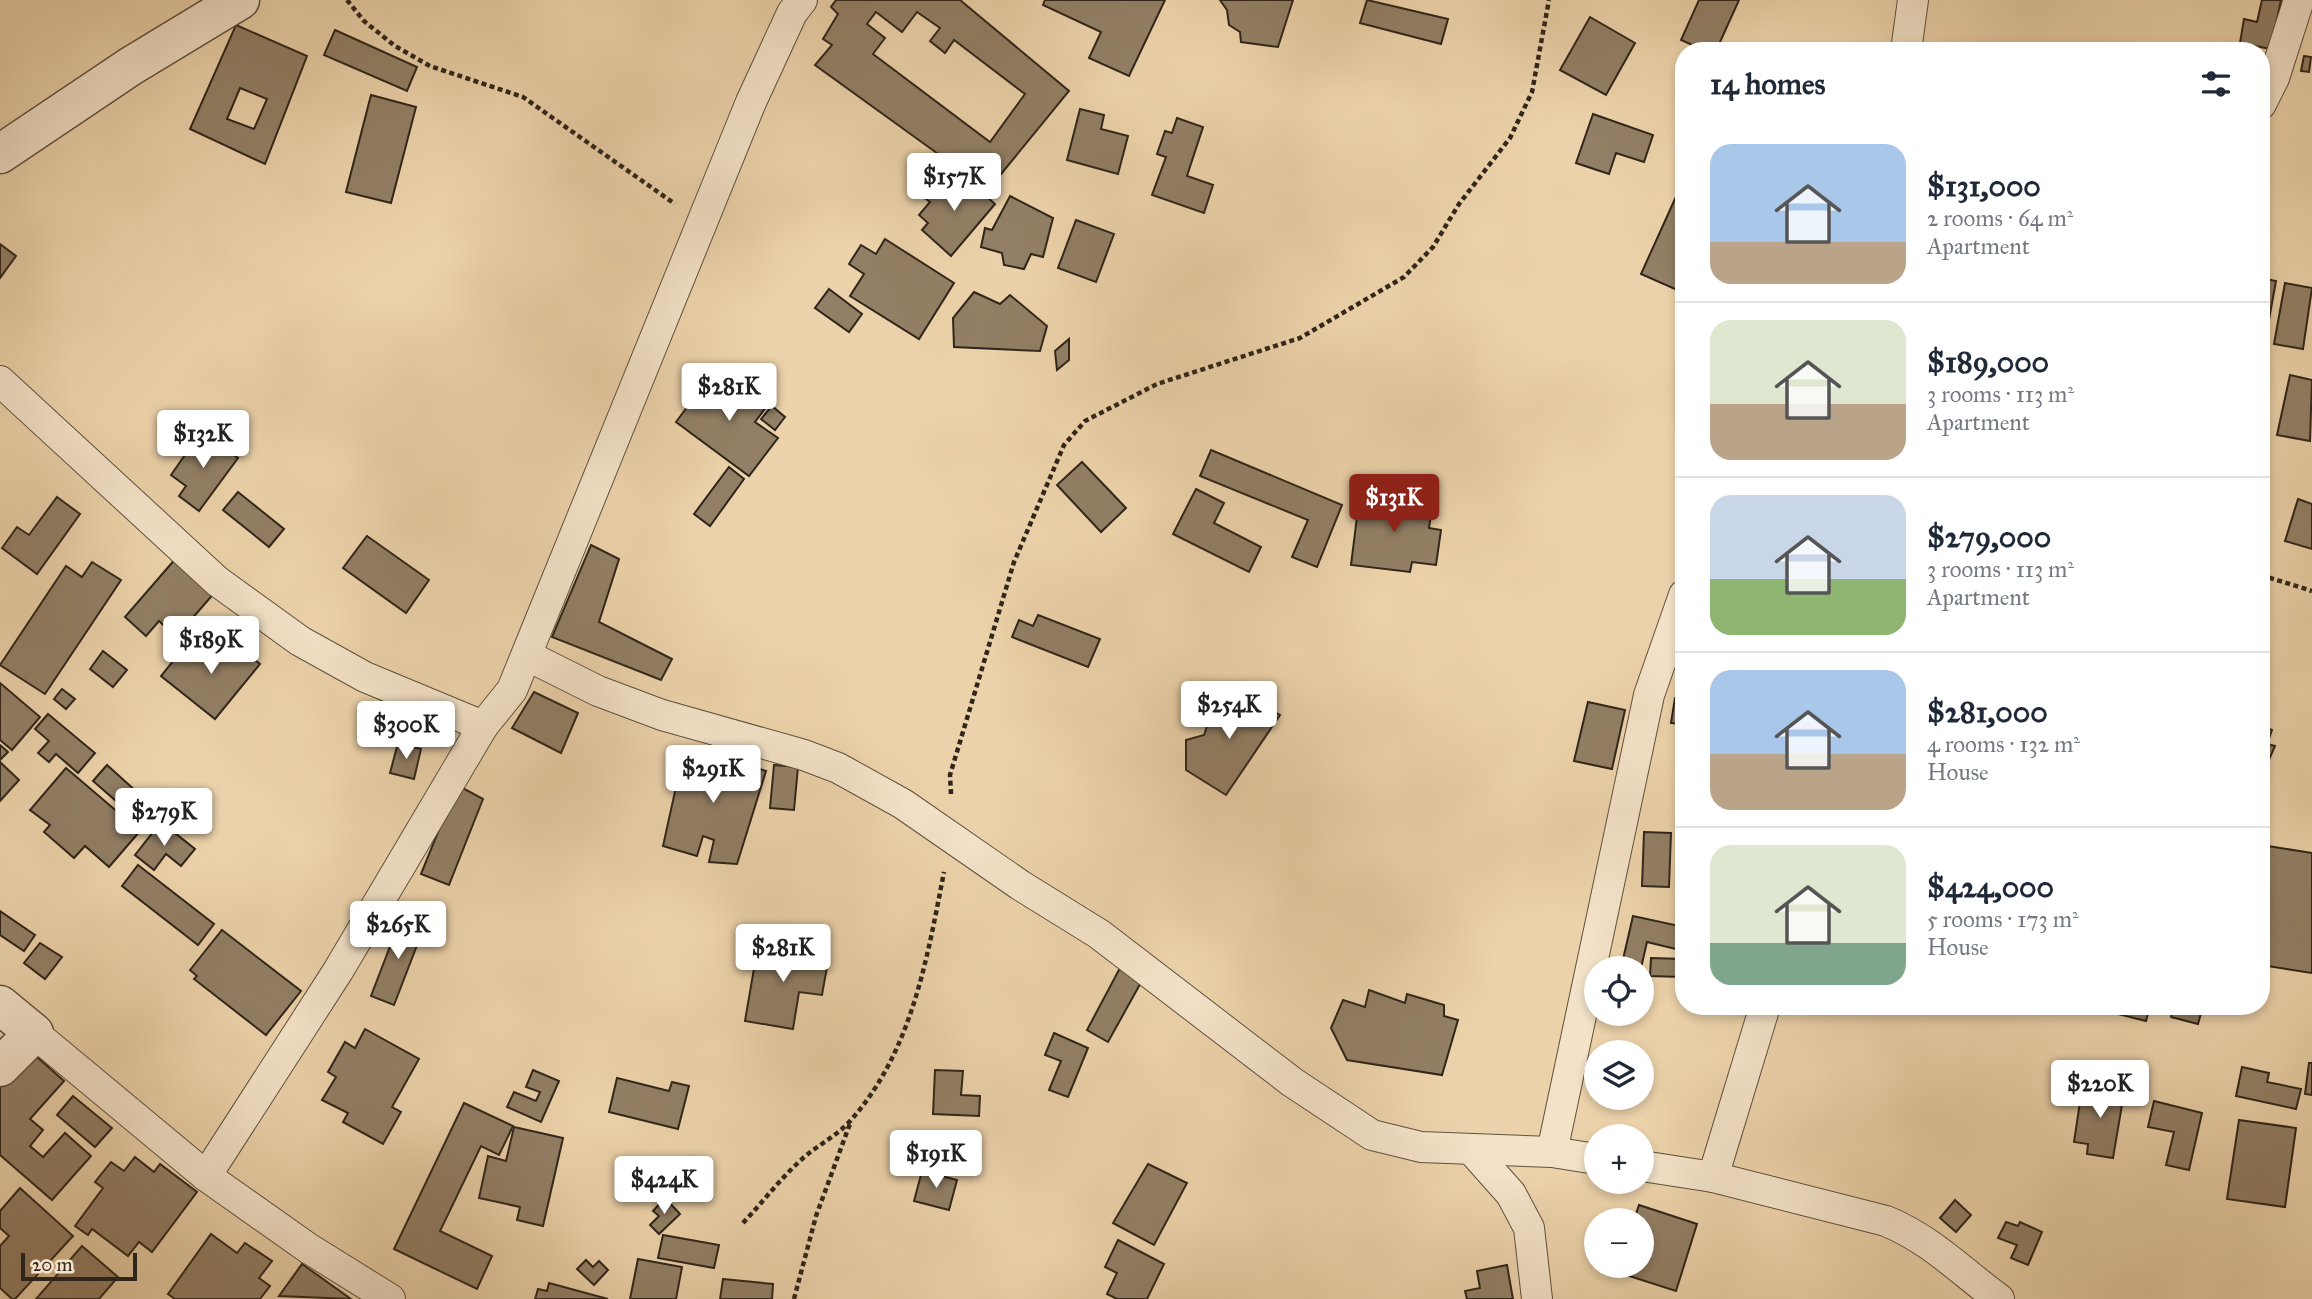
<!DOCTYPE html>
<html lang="en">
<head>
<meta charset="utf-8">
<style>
	body { margin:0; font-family:"IM FELL Great Primer",serif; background:#f6f6f7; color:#1f2937; height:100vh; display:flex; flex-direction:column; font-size:26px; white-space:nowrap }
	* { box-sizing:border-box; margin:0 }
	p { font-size:23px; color:#747a83 }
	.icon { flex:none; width:38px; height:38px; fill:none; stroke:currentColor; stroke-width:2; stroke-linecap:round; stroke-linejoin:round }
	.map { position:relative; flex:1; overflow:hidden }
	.side { position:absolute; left:1675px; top:42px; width:595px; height:973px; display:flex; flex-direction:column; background:#fff; border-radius:28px; box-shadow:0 4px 10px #0003 }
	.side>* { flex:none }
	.controls { position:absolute; left:1584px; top:956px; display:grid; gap:14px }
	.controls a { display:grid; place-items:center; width:70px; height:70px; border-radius:50%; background:#fff; box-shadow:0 4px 10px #0003; font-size:35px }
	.scale { position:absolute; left:21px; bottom:18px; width:116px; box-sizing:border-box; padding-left:7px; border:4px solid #30251a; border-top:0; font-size:19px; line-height:24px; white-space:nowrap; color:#30251a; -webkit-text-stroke:5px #f3e2c8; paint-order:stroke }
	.price { position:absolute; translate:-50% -60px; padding:0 16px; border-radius:7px; background:#fff; color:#222; font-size:23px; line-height:46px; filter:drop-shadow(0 2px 4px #0008) }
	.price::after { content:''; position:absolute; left:50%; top:42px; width:21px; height:16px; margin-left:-10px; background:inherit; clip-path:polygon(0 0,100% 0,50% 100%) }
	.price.active { background:#8f2418; color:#fff }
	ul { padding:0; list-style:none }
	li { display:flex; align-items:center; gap:21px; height:175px; padding:0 35px }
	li+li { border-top:2px solid #e0e1e3 }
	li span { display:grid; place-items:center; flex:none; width:196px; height:140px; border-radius:21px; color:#555 }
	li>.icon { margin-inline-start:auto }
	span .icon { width:84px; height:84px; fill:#fffc; stroke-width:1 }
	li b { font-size:30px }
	h2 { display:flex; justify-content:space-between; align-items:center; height:84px; padding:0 35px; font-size:30px }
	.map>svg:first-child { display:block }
</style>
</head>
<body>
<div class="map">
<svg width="2312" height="1299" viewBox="0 0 2312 1299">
	<rect width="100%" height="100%" fill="#ecd2aa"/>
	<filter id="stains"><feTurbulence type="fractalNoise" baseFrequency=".00286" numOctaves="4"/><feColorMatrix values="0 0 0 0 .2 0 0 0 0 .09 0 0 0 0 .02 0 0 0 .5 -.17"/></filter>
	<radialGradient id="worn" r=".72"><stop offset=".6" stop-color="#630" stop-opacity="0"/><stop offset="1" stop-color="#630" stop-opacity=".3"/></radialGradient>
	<g fill="#927f65" stroke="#30251a" stroke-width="2" fill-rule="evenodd">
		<path d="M836 0H960L1069 91 988 190 815 65 832 45 823 39 838 14 831 7ZM876 12 902 32 917 12 940 28 930 41 945 53 954 40 1025 94 990 142 873 54 885 38 867 24Z"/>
		<polygon points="1045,0 1165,0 1129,76 1089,58 1101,32 1043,5"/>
		<polygon points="1220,0 1293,0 1278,47 1241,42 1240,32 1229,25 1227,10"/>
		<polygon points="1367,0 1448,19 1441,44 1360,23"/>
		<polygon points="1699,0 1739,0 1716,51 1706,51 1681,40"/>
		<polygon points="2262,0 2281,0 2271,49 2240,43 2244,19 2257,22"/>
		<polygon points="1590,17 1635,43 1606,95 1560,70"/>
		<path d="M236 25 307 56 265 164 190 129ZM240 88 267 99 254 129 227 119Z"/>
		<polygon points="335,30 417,67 407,91 324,55"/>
		<polygon points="2304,56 2311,57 2309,72 2301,71"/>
		<polygon points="371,95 416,107 391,203 346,192"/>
		<polygon points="1080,109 1104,115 1101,129 1128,136 1118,174 1067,160"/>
		<polygon points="1593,114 1653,135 1644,162 1616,153 1609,174 1576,163"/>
		<polygon points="1177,118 1203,127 1187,176 1213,185 1204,213 1152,195 1166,157 1157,154 1165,131 1172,133"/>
		<polygon points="948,172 973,194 978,189 995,204 951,256 922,230 928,223 919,215 930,202 926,199"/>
		<polygon points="1684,179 1684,293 1641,274"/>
		<polygon points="1010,196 1053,218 1043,257 1031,254 1024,269 1004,265 1002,253 981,247 985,228 992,230"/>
		<polygon points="1076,220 1114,234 1096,282 1058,268"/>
		<polygon points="885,239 954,283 919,339 850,296 864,274 849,264 861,245 876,254"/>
		<polygon points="0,244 16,256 0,278"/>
		<polygon points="2261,278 2276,281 2265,342 2261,341"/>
		<polygon points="2285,283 2312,288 2303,349 2274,344"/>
		<polygon points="829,289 862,314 849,332 815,308"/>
		<polygon points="974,292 1000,304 1010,295 1047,326 1040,351 954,347 953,318"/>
		<polygon points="1069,339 1069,360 1057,370 1055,351"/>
		<polygon points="720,371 767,406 755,422 778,438 749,476 676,422 700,390 704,393"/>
		<polygon points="2290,375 2312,380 2310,441 2277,435"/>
		<polygon points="772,406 785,417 775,430 761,419"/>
		<polygon points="201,432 238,458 199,511 179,496 186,486 171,475"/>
		<polygon points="1211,450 1342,505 1317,567 1292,557 1308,520 1200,476"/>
		<polygon points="1082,462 1126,508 1101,532 1057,485"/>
		<polygon points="729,467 744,479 710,526 694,514"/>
		<polygon points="1196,489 1224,503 1214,523 1261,547 1249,572 1173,534"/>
		<polygon points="238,492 284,529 269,547 223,510"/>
		<polygon points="1360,493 1433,502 1429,528 1441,530 1436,565 1412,562 1410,572 1351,565"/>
		<polygon points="57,497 80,514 37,574 2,548 17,527 29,535"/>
		<polygon points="2298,499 2312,504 2312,549 2285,541"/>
		<polygon points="367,536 429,580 406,613 343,568"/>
		<polygon points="591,545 619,559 599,622 672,659 661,680 552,637"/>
		<polygon points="177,557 216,591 176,637 159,621 146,636 125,617"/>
		<polygon points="92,562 121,580 45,694 0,665 66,566 82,577"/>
		<polygon points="2261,602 2266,604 2261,620"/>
		<polygon points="1038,615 1100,639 1088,667 1012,637 1019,620 1033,626"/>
		<polygon points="229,639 260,664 215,719 161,676 186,645 208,664"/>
		<polygon points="103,651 127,670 113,687 90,669"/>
		<polygon points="0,683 40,717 12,750 0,740"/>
		<polygon points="62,689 75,699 66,709 54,699"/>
		<polygon points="1234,689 1280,715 1226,795 1186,770 1186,740 1204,735 1215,703 1225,706"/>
		<polygon points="534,692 578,713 561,753 512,728"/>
		<polygon points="1675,698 1684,699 1684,743 1677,742 1679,724 1671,723"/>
		<polygon points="403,700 437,713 426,742 392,729"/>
		<polygon points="1588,702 1625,710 1612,769 1574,761"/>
		<polygon points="48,714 95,753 78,773 56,754 49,762 38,753 49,741 35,729"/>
		<polygon points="2261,725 2272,730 2267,744 2275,746 2261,778"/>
		<polygon points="398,743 421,749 414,779 390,773"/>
		<polygon points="0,745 8,752 0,760"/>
		<polygon points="685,746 766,771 737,864 709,862 714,840 703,836 697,856 663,846"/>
		<polygon points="0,762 19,780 0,801"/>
		<polygon points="107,765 137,792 123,807 93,781"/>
		<polygon points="774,765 798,767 794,810 770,808"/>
		<polygon points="66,768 140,831 109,867 85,846 74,858 44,832 50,825 30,810"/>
		<polygon points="457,785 483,799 449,885 421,874"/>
		<polygon points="144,794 158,807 140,828 126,816 130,811 134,814 145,802 140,798"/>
		<polygon points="161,822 195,849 181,866 166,854 154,870 135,855"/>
		<polygon points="1644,832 1671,833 1669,887 1642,886"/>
		<polygon points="2268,846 2312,853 2312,973 2261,965 2261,862 2265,863"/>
		<polygon points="138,865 214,924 198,945 122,886"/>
		<polygon points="0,911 35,935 24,951 0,935"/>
		<polygon points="1633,916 1684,927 1684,951 1647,942 1641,968 1621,968"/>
		<polygon points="401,918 424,927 394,1005 371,996"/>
		<polygon points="222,930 301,991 266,1035 194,979 197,976 190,970"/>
		<polygon points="40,943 62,957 45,979 24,963"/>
		<polygon points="758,945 829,956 822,995 799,992 793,1029 745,1021"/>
		<polygon points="1651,958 1683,959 1682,977 1650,976"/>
		<polygon points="1121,966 1144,977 1108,1042 1087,1030"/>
		<polygon points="1369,990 1405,1003 1407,994 1444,1005 1444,1016 1458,1020 1442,1075 1347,1060 1331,1028 1343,1000 1365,1007"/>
		<polygon points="2107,1006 2150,1006 2146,1021 2106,1011"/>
		<polygon points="2174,1006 2203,1006 2198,1024 2171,1017"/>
		<polygon points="365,1029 419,1059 392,1107 401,1112 383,1144 343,1122 348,1113 322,1100 336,1077 328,1072 345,1042 355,1048"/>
		<polygon points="1054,1033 1088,1048 1068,1097 1049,1090 1061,1061 1045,1055"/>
		<polygon points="28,1049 64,1081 30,1119 43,1130 30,1146 43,1157 65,1133 91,1156 52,1200 0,1155 0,1082"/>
		<polygon points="2309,1063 2312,1063 2312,1095 2305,1094"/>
		<polygon points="2242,1067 2269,1073 2267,1082 2301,1089 2296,1109 2236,1096"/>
		<polygon points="533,1070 559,1081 541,1122 507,1107 514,1092 536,1101 540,1092 526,1087"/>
		<polygon points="935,1070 963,1071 961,1095 980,1096 979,1116 933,1114"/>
		<polygon points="617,1078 669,1091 672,1082 689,1086 678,1129 609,1112"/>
		<polygon points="2114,1079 2126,1081 2113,1158 2087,1154 2088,1144 2074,1142 2082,1089 2112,1094"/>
		<polygon points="73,1096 112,1128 95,1147 57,1115"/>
		<polygon points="2154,1101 2202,1113 2189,1170 2166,1165 2174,1132 2148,1127"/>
		<polygon points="464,1103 513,1126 499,1155 481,1146 440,1231 492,1256 477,1289 394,1249"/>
		<polygon points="2239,1120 2296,1128 2285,1207 2227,1199"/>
		<polygon points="514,1127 563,1138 543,1226 517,1220 520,1207 479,1198 488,1156 506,1161"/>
		<polygon points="135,1157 154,1172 160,1164 197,1192 152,1252 139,1242 128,1256 92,1229 88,1235 75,1226 103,1188 95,1182 111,1162 124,1171"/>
		<polygon points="694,1157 705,1168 695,1178 684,1167"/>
		<polygon points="1148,1164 1187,1183 1154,1245 1113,1223"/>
		<polygon points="922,1171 957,1180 949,1210 914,1201"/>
		<polygon points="20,1188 73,1236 15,1299 12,1299 0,1288 0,1246 9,1236 0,1228 0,1211"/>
		<polygon points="665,1198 680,1214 659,1234 650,1225 659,1216 653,1211"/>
		<polygon points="1955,1200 1971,1215 1956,1232 1940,1218"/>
		<polygon points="1639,1205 1697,1224 1676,1291 1617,1272 1619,1265 1642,1265 1642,1220 1634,1220"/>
		<polygon points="2006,1222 2018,1226 2020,1222 2042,1232 2028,1265 2011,1258 2017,1245 1998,1238"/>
		<polygon points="211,1234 237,1253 245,1243 272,1261 259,1278 270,1286 260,1299 175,1299 168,1294"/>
		<polygon points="663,1235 719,1245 714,1268 658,1258"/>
		<polygon points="1118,1240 1164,1264 1147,1299 1117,1299 1107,1294 1117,1273 1105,1267"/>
		<polygon points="82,1246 118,1277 99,1299 36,1299"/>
		<polygon points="638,1259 682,1267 676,1299 630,1299"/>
		<polygon points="586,1260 593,1267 599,1261 608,1270 594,1285 577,1269"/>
		<polygon points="302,1264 351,1299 279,1296"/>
		<polygon points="1507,1265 1513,1299 1467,1299 1465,1291 1480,1288 1477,1271"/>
		<polygon points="723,1279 773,1284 772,1299 720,1299"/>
		<polygon points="549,1283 608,1299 535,1299 538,1289 547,1291"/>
	</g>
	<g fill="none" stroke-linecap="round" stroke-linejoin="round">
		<defs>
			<g id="minor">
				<polyline points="1906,51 1913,0"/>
				<polyline points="2261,104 2274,78 2299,0"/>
				<polyline points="0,381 217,581 300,641 365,677 483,726"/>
				<polyline points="528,656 598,691 662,715 804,755 838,768 903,804 1020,885 1099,934 1292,1082 1372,1135 1421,1147 1552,1152 1596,1159"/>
				<polyline points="34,1033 206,1176 308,1248 390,1299"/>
				<polyline points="1471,1149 1511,1194 1529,1228 1537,1299"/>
				<polyline points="1552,1152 1649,695 1684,595"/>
				<path d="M1642 1166 1713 1177 1886 1221C1930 1239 1961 1271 1999 1299"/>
				<polyline points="206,1176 338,971 483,726 512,690 751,102 792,13 802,0"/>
				<polyline points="1713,1177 1765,1006"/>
			</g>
			<g id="tertiary">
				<polyline points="0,154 131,66 240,0"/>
				<polyline points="0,1005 34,1033 0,1067"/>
			</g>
		</defs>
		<use href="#minor" stroke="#5f503e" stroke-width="32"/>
		<use href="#tertiary" stroke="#5f503e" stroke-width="41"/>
		<g stroke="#30251a" stroke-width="4.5" stroke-dasharray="5 3.5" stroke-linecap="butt">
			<polyline points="347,0 364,21 395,46 430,66 523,97 675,204"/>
			<polyline points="2261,575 2312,591"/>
			<polyline points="951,794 950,775 1014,562 1064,445 1085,421 1157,384 1300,338 1404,277 1433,247 1459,204 1510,138 1532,92 1549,0"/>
			<path d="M743 1223C762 1203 780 1179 801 1160 817 1145 836 1137 851 1120 912 1051 927 959 944 872"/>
			<polyline points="794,1299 816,1216 851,1121"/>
		</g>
		<use href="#minor" stroke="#f3e2c8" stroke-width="30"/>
		<use href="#tertiary" stroke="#f3e2c8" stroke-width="38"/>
	</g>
	<rect width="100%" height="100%" filter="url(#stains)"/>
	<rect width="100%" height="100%" fill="url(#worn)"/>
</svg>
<div class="controls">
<a><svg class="icon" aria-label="locate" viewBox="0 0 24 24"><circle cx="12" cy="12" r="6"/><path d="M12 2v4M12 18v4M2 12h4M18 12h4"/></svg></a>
<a><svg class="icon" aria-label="layers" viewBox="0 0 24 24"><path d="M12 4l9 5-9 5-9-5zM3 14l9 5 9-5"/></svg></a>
<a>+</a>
<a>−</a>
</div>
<div class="scale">20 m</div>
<b class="price" style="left:954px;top:213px">$157K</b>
<b class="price" style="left:729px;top:423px">$281K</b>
<b class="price" style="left:203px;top:470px">$132K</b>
<b class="price active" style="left:1394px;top:534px">$131K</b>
<b class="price" style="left:211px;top:676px">$189K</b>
<b class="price" style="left:1229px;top:741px">$254K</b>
<b class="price" style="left:406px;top:761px">$300K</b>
<b class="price" style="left:713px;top:805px">$291K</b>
<b class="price" style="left:164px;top:848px">$279K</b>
<b class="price" style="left:398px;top:961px">$265K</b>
<b class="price" style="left:783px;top:984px">$281K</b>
<b class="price" style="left:2100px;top:1120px">$220K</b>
<b class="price" style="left:936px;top:1190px">$191K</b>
<b class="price" style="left:664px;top:1216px">$424K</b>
<section class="side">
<h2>14 homes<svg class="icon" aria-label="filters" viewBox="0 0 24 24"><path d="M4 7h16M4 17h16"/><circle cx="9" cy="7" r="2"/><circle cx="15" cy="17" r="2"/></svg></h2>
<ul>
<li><span style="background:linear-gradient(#a9c7e8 70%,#b9a48a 0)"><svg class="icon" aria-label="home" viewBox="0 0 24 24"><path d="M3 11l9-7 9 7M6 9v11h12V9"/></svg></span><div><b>$131,000</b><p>2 rooms · 64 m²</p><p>Apartment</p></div></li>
<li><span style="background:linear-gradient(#dfe7d0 60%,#b9a48a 0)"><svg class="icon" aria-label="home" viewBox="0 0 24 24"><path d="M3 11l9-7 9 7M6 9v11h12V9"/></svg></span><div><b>$189,000</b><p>3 rooms · 113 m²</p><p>Apartment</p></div></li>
<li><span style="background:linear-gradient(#c9d6e8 60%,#8fb573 0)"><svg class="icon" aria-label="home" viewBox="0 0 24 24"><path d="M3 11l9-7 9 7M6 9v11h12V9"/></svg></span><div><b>$279,000</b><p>3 rooms · 113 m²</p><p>Apartment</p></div></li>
<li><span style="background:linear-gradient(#a9c7e8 60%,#b9a48a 0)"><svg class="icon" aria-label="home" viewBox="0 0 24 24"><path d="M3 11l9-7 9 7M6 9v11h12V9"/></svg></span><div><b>$281,000</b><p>4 rooms · 132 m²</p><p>House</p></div></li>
<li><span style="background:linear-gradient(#dfe7d0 70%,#7fa58c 0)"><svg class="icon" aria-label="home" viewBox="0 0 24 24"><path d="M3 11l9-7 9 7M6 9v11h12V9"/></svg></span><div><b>$424,000</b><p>5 rooms · 173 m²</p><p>House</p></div></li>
</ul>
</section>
</div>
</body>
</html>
